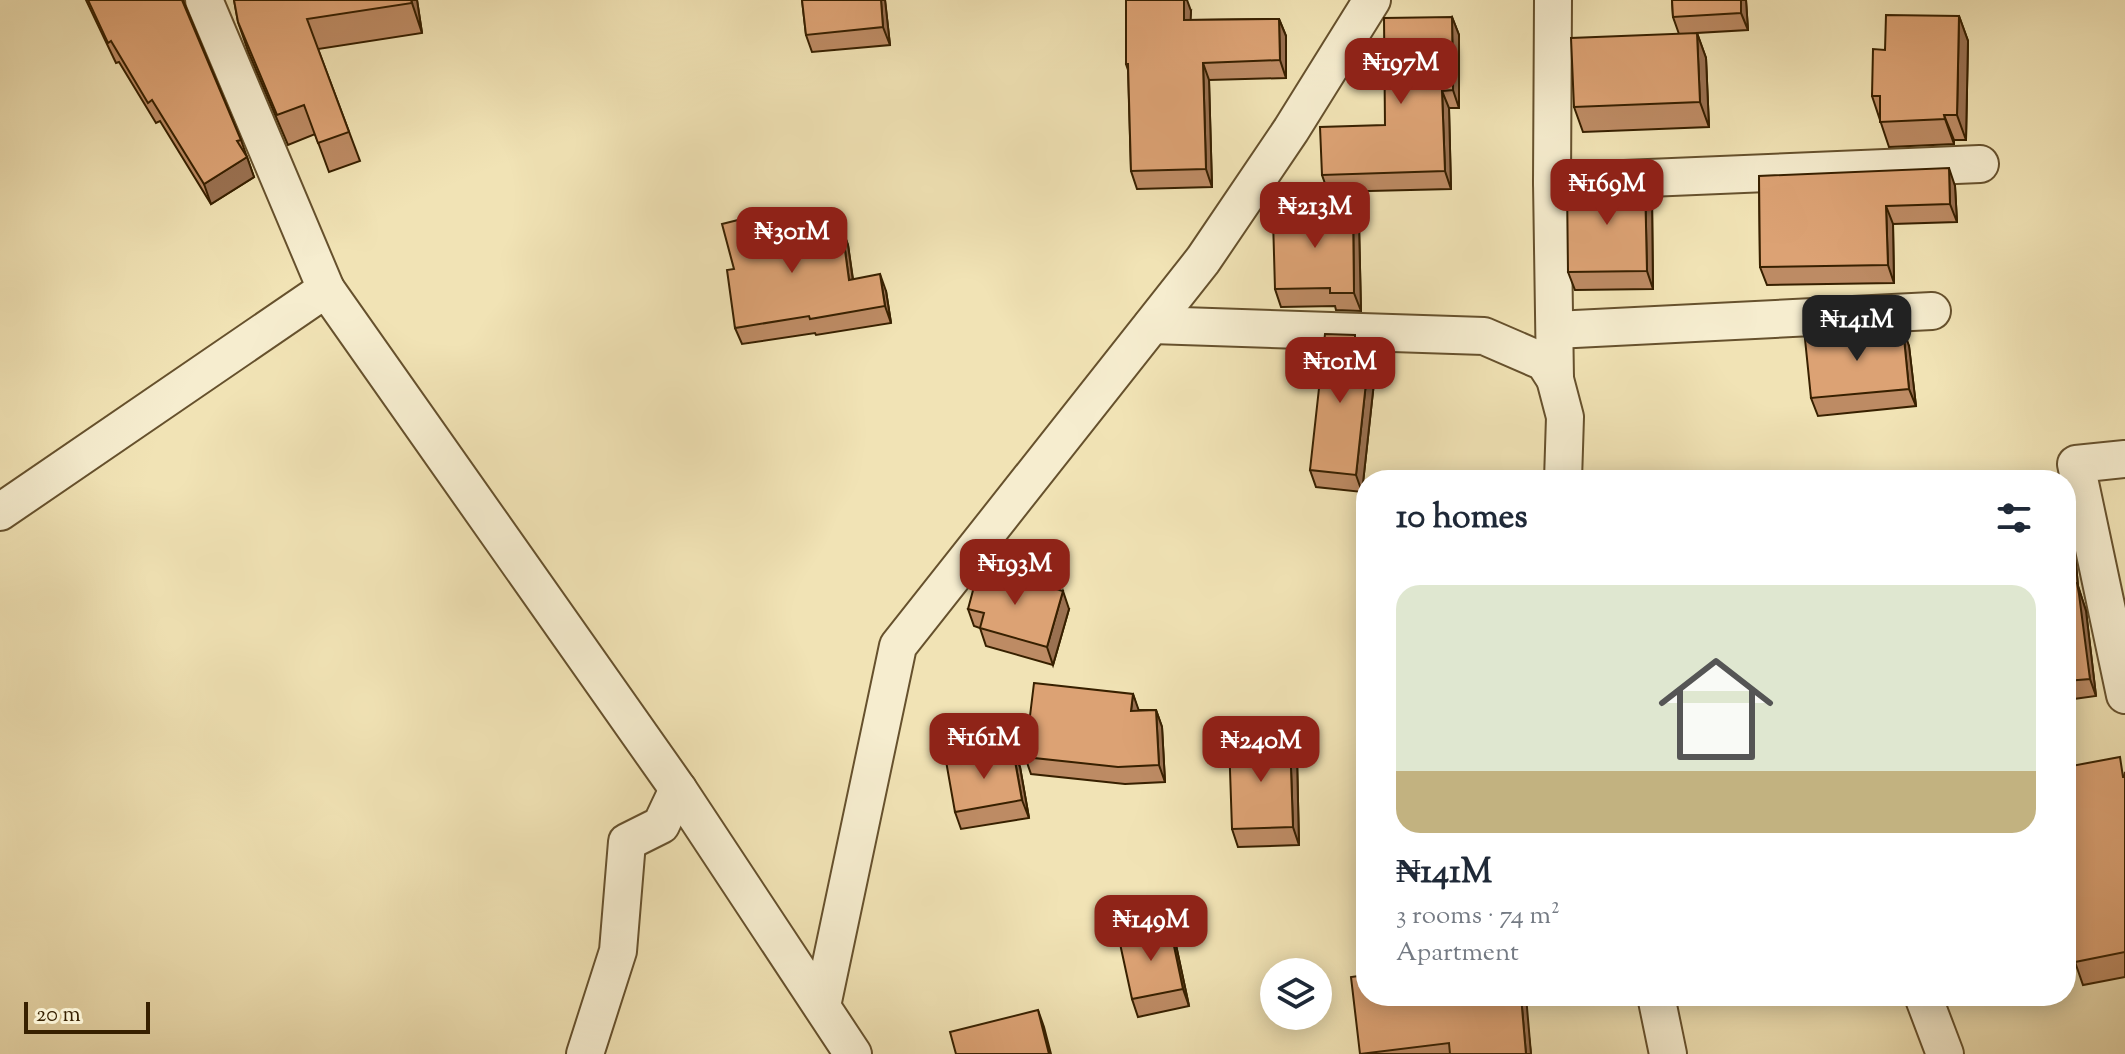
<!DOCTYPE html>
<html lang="en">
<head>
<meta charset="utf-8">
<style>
	body { margin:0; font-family:"Sorts Mill Goudy",serif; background:#f6f6f7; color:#1f2937; height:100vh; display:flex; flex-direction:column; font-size:30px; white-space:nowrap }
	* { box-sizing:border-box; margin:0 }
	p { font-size:26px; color:#747a83 }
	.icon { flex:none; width:44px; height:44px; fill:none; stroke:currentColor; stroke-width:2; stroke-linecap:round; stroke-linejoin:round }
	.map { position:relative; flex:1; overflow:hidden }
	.side { position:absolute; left:1356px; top:470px; width:720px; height:536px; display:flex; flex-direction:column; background:#fff; border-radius:32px; box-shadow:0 4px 20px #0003 }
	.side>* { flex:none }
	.tools { position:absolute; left:1260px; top:958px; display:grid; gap:16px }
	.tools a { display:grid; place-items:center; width:72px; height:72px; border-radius:50%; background:#fff; box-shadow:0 4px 20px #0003; font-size:40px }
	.scale { position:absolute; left:24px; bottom:20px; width:126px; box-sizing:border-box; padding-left:8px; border:4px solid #372000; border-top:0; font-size:22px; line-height:28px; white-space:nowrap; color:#372000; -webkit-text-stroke:6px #f6edcf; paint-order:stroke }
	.price { position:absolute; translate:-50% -68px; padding:0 18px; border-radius:16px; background:#8f2418; color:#fff; font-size:26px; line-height:52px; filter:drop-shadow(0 2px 4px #0008) }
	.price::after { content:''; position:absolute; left:50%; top:48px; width:24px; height:18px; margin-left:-12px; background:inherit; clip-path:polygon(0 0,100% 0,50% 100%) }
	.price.current { background:#222; color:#fff }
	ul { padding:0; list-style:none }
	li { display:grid; align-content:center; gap:16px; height:424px; padding:0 40px }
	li+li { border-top:2px solid #e0e1e3 }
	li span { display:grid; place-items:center; height:248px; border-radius:24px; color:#555 }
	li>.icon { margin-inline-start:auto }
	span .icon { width:144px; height:144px; fill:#fffc; stroke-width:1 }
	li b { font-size:34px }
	h2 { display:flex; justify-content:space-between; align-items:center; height:96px; padding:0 40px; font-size:34px }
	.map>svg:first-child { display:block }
</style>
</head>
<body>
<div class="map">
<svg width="2125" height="1054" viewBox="0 0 2125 1054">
	<rect width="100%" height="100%" fill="#f1e3b5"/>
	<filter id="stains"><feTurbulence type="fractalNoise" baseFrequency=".0025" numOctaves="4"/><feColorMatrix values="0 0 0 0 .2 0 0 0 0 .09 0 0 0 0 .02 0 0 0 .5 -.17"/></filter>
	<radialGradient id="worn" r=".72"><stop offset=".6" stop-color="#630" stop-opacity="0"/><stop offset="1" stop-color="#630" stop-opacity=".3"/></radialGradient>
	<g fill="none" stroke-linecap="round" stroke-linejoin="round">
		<defs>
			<g id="street">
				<polyline points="204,0 326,289"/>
				<polyline points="1552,182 1553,0"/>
				<polyline points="1152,325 1484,336 1544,362 1555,379 1565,417 1563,480"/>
				<polyline points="1555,330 1932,311"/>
				<polyline points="1555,379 1552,182 1980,164"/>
				<polyline points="2125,459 2076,464 2125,695"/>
				<polyline points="0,512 326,289 678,789 853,1054"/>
				<polyline points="1656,996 1668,1054"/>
				<polyline points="1923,996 1945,1054"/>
				<polyline points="822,1006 898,646 1203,260 1291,130 1372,0"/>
				<polyline points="585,1054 618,951 627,842 661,825 678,789"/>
			</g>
		</defs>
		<use href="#street" stroke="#66512d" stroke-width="40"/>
		<use href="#street" stroke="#f6edcf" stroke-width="36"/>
	</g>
	<g fill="#bd8b64" stroke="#372000" stroke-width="2">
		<polygon points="86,0 183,0 241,140 254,177 211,204 160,121 156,123 119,62 116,63"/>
		<polygon points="234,0 417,0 422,33 318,49 360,161 329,172 315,134 288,145 248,51 238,22"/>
		<polygon points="802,0 885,0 890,45 812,52 806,35"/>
		<polygon points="1672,0 1746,0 1748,30 1697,33 1706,58 1709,127 1583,132 1574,107 1679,34 1673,17"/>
		<polygon points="1191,11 1190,20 1279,19 1286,36 1286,78 1209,80 1212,187 1137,189 1131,171 1128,70 1126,64"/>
		<polygon points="1959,16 1968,41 1966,140 1954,140 1954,144 1889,147 1872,96 1885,50"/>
		<polygon points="1452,17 1459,35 1459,108 1449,108 1451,189 1328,192 1322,175 1385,125"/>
		<polygon points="1759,176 1955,186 1957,222 1893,224 1894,283 1767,285 1760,267"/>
		<polygon points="1645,181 1652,199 1653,289 1575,290 1568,272"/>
		<polygon points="1359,224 1361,311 1336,310 1335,306 1281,307 1275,289"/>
		<polygon points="842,228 848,245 853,279 886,291 891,323 816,335 815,333 742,344 735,328 734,269 775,239"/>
		<polygon points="1359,345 1376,364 1362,492 1316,487 1310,470"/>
		<polygon points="1909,346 1916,406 1818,416 1811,398"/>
		<polygon points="2066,521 2076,564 2078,586 2086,611 2096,696 2066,700"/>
		<polygon points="968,609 1069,609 1053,665 986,646 980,628 974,626"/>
		<polygon points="1133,694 1138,710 1156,710 1162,727 1165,782 1125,784 1031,774 1025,757"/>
		<polygon points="1290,739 1297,757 1299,845 1238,847 1232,829"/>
		<polygon points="1020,767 1029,818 961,829 955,812"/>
		<polygon points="2125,772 2125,977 2083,985 2075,962"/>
		<polygon points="1170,927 1176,945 1189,1006 1138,1017 1132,999"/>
		<polygon points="1527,1019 1531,1054 1360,1054"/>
	</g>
	<g fill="#9a7151" stroke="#372000" stroke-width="2">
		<polygon points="411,0 417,0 422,33"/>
		<polygon points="881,0 885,0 890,45 883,27"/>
		<polygon points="1184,0 1187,0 1191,11 1190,38 1184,20"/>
		<polygon points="1741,0 1746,0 1748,30 1741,13"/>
		<polygon points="1959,16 1968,41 1966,140 1957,115"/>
		<polygon points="1452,17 1459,35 1459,108 1453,90"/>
		<polygon points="1279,19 1286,36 1286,78 1280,60"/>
		<polygon points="1697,33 1706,58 1709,127 1700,102"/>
		<polygon points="1203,63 1209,80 1212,187 1206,169"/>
		<polygon points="1442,91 1449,108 1451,189 1445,171"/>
		<polygon points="1944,115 1954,140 1954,144 1945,119"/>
		<polygon points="247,157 254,177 211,204 204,184"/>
		<polygon points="1949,168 1955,186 1957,222 1950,204"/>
		<polygon points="1645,181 1652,199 1653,289 1647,271"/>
		<polygon points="1353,206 1359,224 1361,311 1354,293"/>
		<polygon points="1886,206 1893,224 1894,283 1888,265"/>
		<polygon points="842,228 848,245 855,296 849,280"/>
		<polygon points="880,274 886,291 891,323 885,306"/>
		<polygon points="1903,328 1909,346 1916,406 1909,389"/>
		<polygon points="1370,346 1376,364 1362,492 1356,475"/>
		<polygon points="2066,521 2076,564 2078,586 2086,611 2096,696 2090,679 2073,583 2066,531"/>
		<polygon points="1063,591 1069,609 1053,665 1047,647"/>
		<polygon points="1133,694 1139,711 1131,711"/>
		<polygon points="1156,710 1162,727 1165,782 1159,765"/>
		<polygon points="1290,739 1297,757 1299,845 1293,827"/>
		<polygon points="1013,750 1020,767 1029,818 1022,800"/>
		<polygon points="1170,927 1176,945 1189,1006 1183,989"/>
		<polygon points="1521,996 1526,996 1531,1054 1526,1054"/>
		<polygon points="1038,1010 1044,1027 1051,1054 1049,1054"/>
	</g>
	<g fill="#dca274" stroke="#372000" stroke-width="2">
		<polygon points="88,0 182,0 241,140 237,141 247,157 204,184 152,100 148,103 111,41 108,43"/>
		<polygon points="234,0 411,0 412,3 307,19 349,132 318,143 304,105 277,115 238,22"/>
		<polygon points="802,0 881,0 883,27 806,35"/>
		<polygon points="1126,0 1184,0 1184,20 1279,19 1280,60 1203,63 1206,169 1131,171 1128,64 1126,64"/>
		<polygon points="1672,0 1741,0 1741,13 1673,17"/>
		<polygon points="1886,15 1959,16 1957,115 1944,115 1945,119 1880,122 1880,96 1872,96 1873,49 1885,50"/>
		<polygon points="1452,17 1453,90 1442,91 1445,171 1322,175 1320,127 1385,125 1384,18"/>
		<polygon points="1697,33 1700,102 1574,107 1571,38"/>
		<polygon points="1949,168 1950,204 1886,206 1888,265 1760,267 1759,176"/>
		<polygon points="1645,181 1647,271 1568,272 1567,185"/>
		<polygon points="1353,206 1354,293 1330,293 1330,288 1275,289 1273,219 1298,218 1298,207"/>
		<polygon points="766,213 774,239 842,228 849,280 880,274 885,306 810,319 809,316 735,328 727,270 734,269 722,224"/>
		<polygon points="1903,328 1909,389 1811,398 1805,339"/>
		<polygon points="1325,334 1355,335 1355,345 1370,346 1356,475 1310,470"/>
		<polygon points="2066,531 2069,547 2073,583 2077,583 2079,594 2090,679 2066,681"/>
		<polygon points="979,568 1063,591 1047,647 980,628 984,613 968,609"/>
		<polygon points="1034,683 1133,694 1131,711 1156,710 1159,765 1118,767 1025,757"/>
		<polygon points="1290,739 1293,827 1232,829 1229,741"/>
		<polygon points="1013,750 1022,800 955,812 946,761"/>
		<polygon points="2120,757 2123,777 2125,777 2125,952 2075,962 2066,917 2066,767"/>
		<polygon points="1170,927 1183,989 1132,999 1119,939"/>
		<polygon points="1366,975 1366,996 1521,996 1526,1054 1450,1054 1449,1043 1360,1054 1351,977"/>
		<polygon points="1038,1010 1049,1054 956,1054 950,1032"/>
	</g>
	<rect width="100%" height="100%" filter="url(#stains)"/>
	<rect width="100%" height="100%" fill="url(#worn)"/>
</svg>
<div class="tools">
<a><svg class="icon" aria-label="layers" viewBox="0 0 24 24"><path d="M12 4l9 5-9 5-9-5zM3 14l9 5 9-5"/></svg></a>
</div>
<div class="scale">20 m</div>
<b class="price" style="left:1401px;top:106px">₦197M</b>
<b class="price" style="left:1607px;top:227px">₦169M</b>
<b class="price" style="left:1315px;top:250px">₦213M</b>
<b class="price" style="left:792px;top:275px">₦301M</b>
<b class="price current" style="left:1857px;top:363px">₦141M</b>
<b class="price" style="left:1340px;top:405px">₦101M</b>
<b class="price" style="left:1015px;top:607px">₦193M</b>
<b class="price" style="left:984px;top:781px">₦161M</b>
<b class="price" style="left:1261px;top:784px">₦240M</b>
<b class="price" style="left:1151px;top:963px">₦149M</b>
<section class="side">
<h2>10 homes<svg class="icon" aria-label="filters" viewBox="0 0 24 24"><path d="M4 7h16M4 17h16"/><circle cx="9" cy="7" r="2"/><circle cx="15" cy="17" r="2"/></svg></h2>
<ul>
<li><span style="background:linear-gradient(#dfe7d0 75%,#c2b280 0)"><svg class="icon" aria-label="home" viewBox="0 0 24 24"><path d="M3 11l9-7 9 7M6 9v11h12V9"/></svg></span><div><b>₦141M</b><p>3 rooms · 74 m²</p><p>Apartment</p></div></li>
</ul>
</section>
</div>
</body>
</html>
